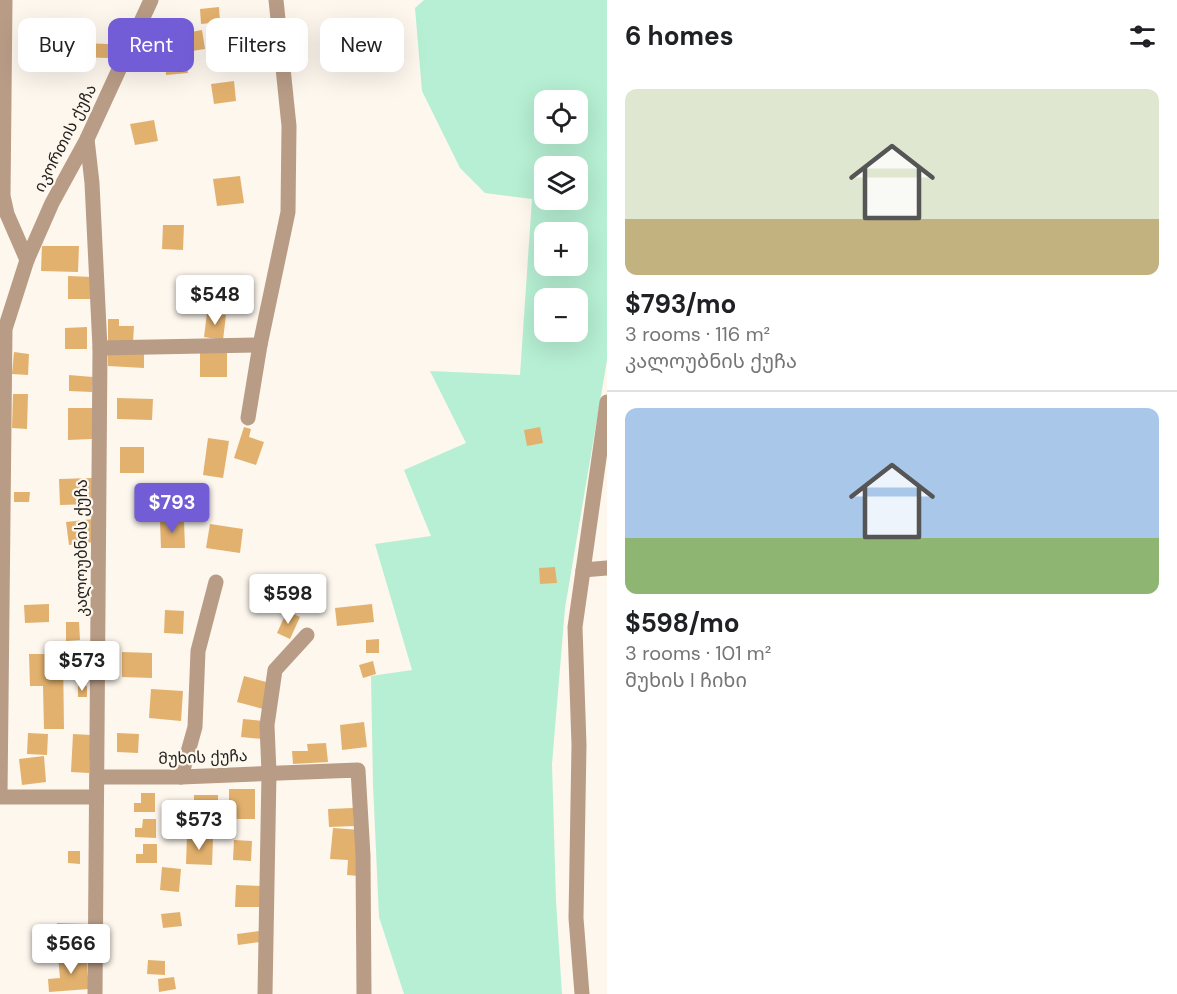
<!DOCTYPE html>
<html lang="en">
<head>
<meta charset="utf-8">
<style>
	body { margin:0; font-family:"DM Sans","Noto Sans Georgian",sans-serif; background:#f6f6f6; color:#202124; height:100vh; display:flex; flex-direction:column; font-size:22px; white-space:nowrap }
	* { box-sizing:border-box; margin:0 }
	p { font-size:20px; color:#757577 }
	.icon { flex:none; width:33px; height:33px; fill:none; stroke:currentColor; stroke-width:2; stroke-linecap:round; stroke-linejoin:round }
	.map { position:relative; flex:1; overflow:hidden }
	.details { display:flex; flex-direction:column; background:#fff; width:570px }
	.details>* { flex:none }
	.banner { position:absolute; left:18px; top:18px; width:498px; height:54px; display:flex; gap:12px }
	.fabs { position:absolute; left:534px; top:90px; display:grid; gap:12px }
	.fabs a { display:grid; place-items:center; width:54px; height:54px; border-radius:12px; background:#fff; box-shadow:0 6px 24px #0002; font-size:30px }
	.price { position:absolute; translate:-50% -51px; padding:0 14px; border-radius:6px; background:#fff; color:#222; font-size:20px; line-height:39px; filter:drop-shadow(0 2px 3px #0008) }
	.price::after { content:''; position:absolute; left:50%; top:36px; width:18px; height:14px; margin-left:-9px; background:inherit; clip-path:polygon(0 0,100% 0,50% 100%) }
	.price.selected { background:#725dd7; color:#fff }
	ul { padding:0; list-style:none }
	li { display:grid; align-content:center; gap:12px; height:318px; padding:0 18px }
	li+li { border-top:2px solid #e0e0e0 }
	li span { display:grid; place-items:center; height:186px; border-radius:12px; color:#555 }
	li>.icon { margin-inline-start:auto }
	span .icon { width:108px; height:108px; fill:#fffc; stroke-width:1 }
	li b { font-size:26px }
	h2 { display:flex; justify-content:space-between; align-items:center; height:72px; padding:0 18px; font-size:26px }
	.chip { padding:0 21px; border-radius:12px; background:#fff; box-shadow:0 6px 24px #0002; font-size:21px; line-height:54px }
	.chip.selected { background:#725dd7; color:#fff }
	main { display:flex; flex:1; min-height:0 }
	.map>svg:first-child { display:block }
</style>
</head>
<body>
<main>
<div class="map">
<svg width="607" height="994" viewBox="0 0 607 994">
	<rect width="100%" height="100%" fill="#fdf7ee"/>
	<path fill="#b6efd3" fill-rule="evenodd" d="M424 0H607V360L565 608 552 764 556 901 562 994H404L379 917 373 784 371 676 412 670 375 544 431 536 404 470 466 443 430 371 520 375 532 199 485 193 460 168 422 91 415 8ZM544 100H578V134H544ZM544 166H578V200H544ZM544 232H578V266H544ZM544 298H578V332H544Z"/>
	<g fill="#e3b16e">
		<polygon points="219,7 220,22 201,24 200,9"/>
		<polygon points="36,18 55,19 55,41 63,42 63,72 41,71 41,41 36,41"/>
		<polygon points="202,30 205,49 185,52 184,40 192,38 191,32"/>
		<polygon points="78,43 109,44 108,58 78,57"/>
		<polygon points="186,57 188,73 166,75 165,59"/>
		<polygon points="234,81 236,101 214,104 211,84"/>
		<polygon points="154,120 158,141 135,145 130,124"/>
		<polygon points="240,176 244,203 217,206 213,179"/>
		<polygon points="163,225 184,225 183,250 162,249"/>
		<polygon points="42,246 79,246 78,272 41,271"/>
		<polygon points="68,276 93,277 92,299 68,299"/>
		<polygon points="236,278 236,288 207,289 206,279"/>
		<polygon points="207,313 226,315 223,340 204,337"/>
		<polygon points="108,319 119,319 119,326 134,326 133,343 108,343"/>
		<polygon points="87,327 87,349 65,349 65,328"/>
		<polygon points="200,349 227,350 227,377 200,377"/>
		<polygon points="108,351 144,353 144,368 108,366"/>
		<polygon points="14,352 29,354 28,375 12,374"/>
		<polygon points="69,375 93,377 92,392 69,391"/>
		<polygon points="13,394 28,394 27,429 12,428"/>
		<polygon points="117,398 153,399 152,420 117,419"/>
		<polygon points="68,408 92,408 92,439 68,440"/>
		<polygon points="244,427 251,429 249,437 264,442 256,465 234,458"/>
		<polygon points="540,427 543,443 527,446 524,430"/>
		<polygon points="208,438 229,441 223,478 203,475"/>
		<rect x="120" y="447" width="24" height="26"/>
		<polygon points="92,478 93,504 60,505 59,479"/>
		<polygon points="14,492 30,492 29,502 14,502"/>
		<polygon points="93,519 95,542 69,545 66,522"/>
		<polygon points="160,521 184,521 185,548 161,548"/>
		<polygon points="210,524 243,529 240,553 206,548"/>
		<polygon points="555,567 557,583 540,584 539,568"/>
		<polygon points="49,604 49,622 25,623 24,605"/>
		<polygon points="372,604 374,622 337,626 335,608"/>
		<polygon points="165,610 184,611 183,634 164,633"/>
		<polygon points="287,611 300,617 290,639 277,633"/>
		<polygon points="66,622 79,622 80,640 66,641"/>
		<polygon points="379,639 379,653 366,653 366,640"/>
		<polygon points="122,652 152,653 152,678 122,677"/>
		<polygon points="29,654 63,654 64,729 44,729 43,686 30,686"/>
		<polygon points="373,661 376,674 363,678 359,665"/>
		<polygon points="244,676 270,683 263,709 237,702"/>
		<rect x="78" y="686" width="9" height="11"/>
		<polygon points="151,689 183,691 181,721 149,718"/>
		<polygon points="243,719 263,721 262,739 241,737"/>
		<polygon points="364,722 367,747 342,750 340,725"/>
		<polygon points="28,733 48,734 47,755 27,754"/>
		<polygon points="117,733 139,734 138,753 117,752"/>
		<polygon points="73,734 91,735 89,773 71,772"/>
		<polygon points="326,743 328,762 293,764 292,751 308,751 307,744"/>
		<polygon points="44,756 46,782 22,785 19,759"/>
		<rect x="229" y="789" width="26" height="30"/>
		<polygon points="141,793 155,793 155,812 134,812 134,803 141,803"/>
		<polygon points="194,795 218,795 218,821 194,820"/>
		<polygon points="353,808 354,826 329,827 328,809"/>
		<polygon points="143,819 156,819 156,838 135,837 135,828 142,828"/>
		<polygon points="333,828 361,830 358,876 347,875 348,860 330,859"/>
		<polygon points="187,836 213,838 212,865 186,864"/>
		<polygon points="234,840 252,841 251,861 233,860"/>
		<polygon points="143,844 157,844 157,863 136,863 136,854 143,854"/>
		<polygon points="68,851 80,851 80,864 68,863"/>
		<polygon points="162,867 181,869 179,892 160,890"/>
		<polygon points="236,885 263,886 262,907 235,907"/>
		<polygon points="180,912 182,926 163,928 161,914"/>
		<polygon points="57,923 92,924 91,952 56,950"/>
		<polygon points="259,931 260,942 238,945 237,934"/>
		<polygon points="86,955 89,989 49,992 48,979 60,978 58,957"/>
		<polygon points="148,960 165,961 165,975 147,974"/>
		<polygon points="174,977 176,989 159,992 158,979"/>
	</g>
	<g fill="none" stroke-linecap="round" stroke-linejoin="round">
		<g stroke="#b99c86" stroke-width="15">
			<polyline points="87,139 92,183 100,348 95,994"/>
			<polyline points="27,260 52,203 87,139 151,0"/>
			<polyline points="100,348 260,345"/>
			<polyline points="248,418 260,345 288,212 289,126 276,0"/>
			<polyline points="583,570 607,568"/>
			<polyline points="97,777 181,777 358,770 363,856 364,994"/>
			<polyline points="181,777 195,727 198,651 216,582"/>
			<polyline points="0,796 5,329 27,260 7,214 3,196 5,0"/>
			<polyline points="0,797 96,797"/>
			<polyline points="265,994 269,773 267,725 275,670 307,635"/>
			<polyline points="582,994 576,918 579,745 575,627 607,402"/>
		</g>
	</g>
	<g text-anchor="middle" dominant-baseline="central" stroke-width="4.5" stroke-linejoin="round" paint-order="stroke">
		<g font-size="16" fill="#252320" stroke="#fdf7ee">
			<text transform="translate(65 138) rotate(-63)">იკორთის ქუჩა</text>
			<text transform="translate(81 548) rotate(-90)">კალოუბნის ქუჩა</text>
			<text transform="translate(203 757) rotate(-2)">მუხის ქუჩა</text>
		</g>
	</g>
</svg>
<div class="fabs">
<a><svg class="icon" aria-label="locate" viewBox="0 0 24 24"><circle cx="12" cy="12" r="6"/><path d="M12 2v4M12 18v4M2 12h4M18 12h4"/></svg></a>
<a><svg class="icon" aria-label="layers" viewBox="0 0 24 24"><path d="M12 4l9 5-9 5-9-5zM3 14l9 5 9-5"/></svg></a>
<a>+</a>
<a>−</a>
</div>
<b class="price" style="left:215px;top:326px">$548</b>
<b class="price selected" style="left:172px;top:534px">$793</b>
<b class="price" style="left:288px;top:625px">$598</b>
<b class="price" style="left:82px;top:692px">$573</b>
<b class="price" style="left:199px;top:851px">$573</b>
<b class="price" style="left:71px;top:975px">$566</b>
<div class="banner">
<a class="chip">Buy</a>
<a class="chip selected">Rent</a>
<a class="chip">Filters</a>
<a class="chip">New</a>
</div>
</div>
<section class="details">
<h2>6 homes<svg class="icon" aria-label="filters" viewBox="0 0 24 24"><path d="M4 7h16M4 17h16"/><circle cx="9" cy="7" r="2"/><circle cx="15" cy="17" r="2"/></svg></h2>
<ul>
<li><span style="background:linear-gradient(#dfe7d0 70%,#c2b280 0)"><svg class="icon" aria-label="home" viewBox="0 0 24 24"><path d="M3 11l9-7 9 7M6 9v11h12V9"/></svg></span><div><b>$793/mo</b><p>3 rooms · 116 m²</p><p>კალოუბნის ქუჩა</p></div></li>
<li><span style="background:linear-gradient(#a9c7e8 70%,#8fb573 0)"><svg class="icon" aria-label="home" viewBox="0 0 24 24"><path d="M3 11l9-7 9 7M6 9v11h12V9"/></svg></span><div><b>$598/mo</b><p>3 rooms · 101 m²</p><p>მუხის I ჩიხი</p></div></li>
</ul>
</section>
</main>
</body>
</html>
